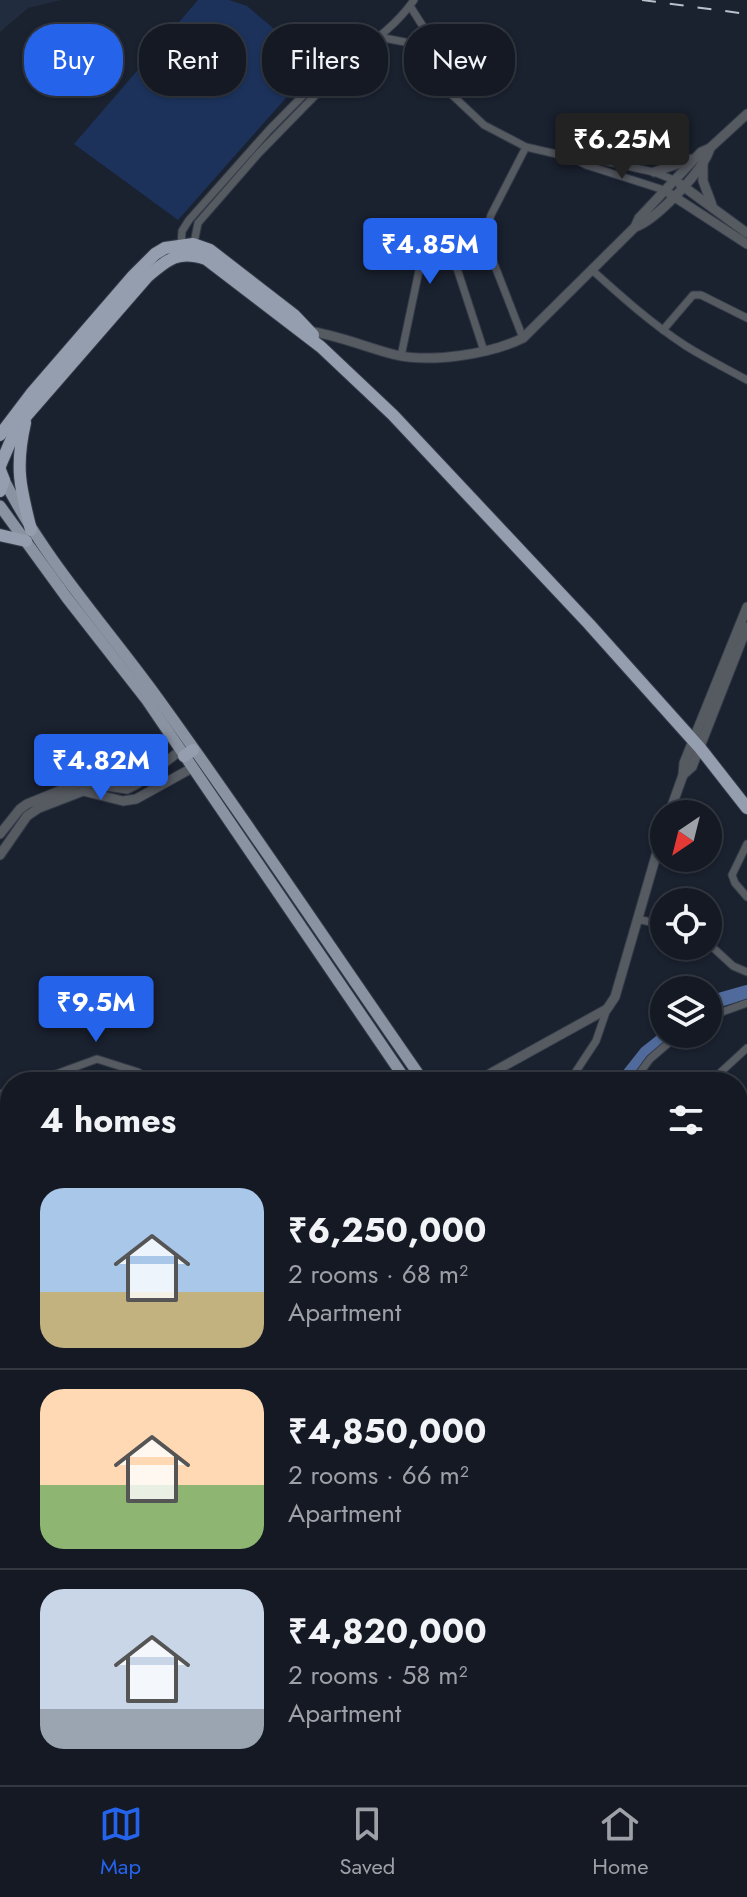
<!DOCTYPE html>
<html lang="en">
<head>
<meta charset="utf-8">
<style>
	body { margin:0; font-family:Jost,sans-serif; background:#1d222b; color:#f1f3f6; height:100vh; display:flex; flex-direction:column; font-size:30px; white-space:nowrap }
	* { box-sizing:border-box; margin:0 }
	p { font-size:26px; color:#9da0a6 }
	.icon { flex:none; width:44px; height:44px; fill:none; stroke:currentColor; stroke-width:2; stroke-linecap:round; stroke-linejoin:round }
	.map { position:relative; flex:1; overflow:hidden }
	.panel { position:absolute; left:0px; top:1072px; width:748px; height:714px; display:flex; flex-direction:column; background:#141923; border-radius:32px 32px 0 0; box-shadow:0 2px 6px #0004,0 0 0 2px #333841 }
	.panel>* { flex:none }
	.guide { position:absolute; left:24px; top:24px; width:700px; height:72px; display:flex; gap:16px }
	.needle { width:52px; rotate:215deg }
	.buttons { position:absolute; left:650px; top:800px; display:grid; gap:16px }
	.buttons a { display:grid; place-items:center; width:72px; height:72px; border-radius:50%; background:#141923; box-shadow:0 2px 6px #0004,0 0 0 2px #333841; font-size:40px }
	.price { position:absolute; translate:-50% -68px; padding:0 18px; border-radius:8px; background:#2563eb; color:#fff; font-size:26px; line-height:52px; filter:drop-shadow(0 2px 4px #0008) }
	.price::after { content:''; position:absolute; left:50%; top:48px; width:24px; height:18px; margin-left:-12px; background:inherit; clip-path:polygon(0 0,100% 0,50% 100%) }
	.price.on { background:#222; color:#fff }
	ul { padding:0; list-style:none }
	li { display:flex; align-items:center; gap:24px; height:200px; padding:0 40px }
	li+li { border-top:2px solid #333841 }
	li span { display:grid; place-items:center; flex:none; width:224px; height:160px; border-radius:24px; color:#555 }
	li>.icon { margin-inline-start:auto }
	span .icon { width:96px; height:96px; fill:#fffc; stroke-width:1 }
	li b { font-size:34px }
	h2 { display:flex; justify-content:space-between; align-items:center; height:96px; padding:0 40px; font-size:34px }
	.tag { padding:0 28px; border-radius:32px; background:#141923; box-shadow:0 2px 6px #0004,0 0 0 2px #333841; font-size:28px; line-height:72px }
	.tag.on { background:#2563eb; color:#fff }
	.dock { display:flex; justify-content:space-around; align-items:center; height:112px; border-top:2px solid #333841; background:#141923; font-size:22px; color:#9da0a6 }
	.dock a { display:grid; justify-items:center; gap:4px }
	.dock .on { color:#2563eb }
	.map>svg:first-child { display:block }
</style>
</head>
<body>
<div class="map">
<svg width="747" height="1785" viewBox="0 0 747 1785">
	<rect width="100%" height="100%" fill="#1a212f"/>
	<polygon fill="#212c3e" points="0,0 61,0 28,8 0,32"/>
	<polygon fill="#1c325b" points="198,0 229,0 247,6 316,64 178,220 74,144"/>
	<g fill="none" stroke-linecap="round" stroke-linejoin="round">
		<g stroke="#506b9b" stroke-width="14">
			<polyline points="708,1007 719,1000 747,992"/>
			<polyline points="623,1082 646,1053 670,1034"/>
		</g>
		<defs>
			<g id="minor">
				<polyline points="410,6 424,28 431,53 451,94 484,125 526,147 574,158 586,165 664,190"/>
				<polyline points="379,37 415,44 431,53"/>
				<polyline points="576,158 586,157 654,172 674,180"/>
				<path d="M181 246 182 231 189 220 269 130 333 65C339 60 344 61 350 57 374 42 398 23 414 0"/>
				<polyline points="193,248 198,223 259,153 342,68 346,60"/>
				<polyline points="451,250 484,351"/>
				<path d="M592 270C622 297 652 324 686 346 705 358 727 369 747 380"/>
				<polyline points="663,330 693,295 701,295 747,318"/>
				<polyline points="523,338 484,238 491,215 526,147"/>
				<polyline points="401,356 421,261 425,257 484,238"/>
				<polyline points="747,844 732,875 735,883 747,897"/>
				<polyline points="637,919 664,925"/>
				<polyline points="708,943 733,966 747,972"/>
				<polyline points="708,1017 747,1003"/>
				<polyline points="34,1082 97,1059 138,1072 154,1082"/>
				<polyline points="569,1082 596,1041 607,1009"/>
				<polyline points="633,1082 650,1059 679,1034"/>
				<polyline points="710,1082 747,1048"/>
				<polyline points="0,1094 10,1091"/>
				<polyline points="0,1132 10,1119"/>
				<polyline points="738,1165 747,1157"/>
				<polyline points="738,1174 747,1183"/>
				<polyline points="0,1258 10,1250"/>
				<polyline points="738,1278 747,1293"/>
				<polyline points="0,1359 10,1356"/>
				<polyline points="738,1364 747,1375"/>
				<polyline points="738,1388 747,1381"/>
				<polyline points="0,1513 10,1522"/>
				<polyline points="0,1589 10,1584"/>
				<polyline points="0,1639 10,1648"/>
				<polyline points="738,1671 747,1662"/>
				<polyline points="107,1785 110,1776"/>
				<polyline points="464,1785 469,1776"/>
			</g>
			<g id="tertiary">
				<polyline points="703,162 703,181 712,205"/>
				<polyline points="654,172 692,159"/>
				<polyline points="680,184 747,233"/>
				<polyline points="670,194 747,244"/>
				<path d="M635 227C655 221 705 169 710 148"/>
				<path d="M307 331C336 334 367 348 396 355 432 363 491 354 523 338L635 227 639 218 701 152 710 148 747 114"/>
				<polyline points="683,775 692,767 747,627"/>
				<polyline points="669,814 683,775 684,763 747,607"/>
				<polyline points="0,834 20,809 27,804 81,782 127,789 137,784 181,750"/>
				<polyline points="0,855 27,816 39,808 83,791 123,801 136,799 192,768"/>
				<polyline points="475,1082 607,1009 615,997 664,828"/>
				<polyline points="0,1729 10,1736"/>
				<polyline points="63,1776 72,1785"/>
				<polyline points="418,1776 444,1785"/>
				<polyline points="389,1785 391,1776"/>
			</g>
			<g id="primary">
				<path d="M4 480C44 559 103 623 154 693 247 821 334 953 424 1082"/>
				<polyline points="0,506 67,598 146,699 407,1082"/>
				<polyline points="738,1456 747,1461"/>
				<polyline points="731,1785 733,1776"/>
			</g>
			<g id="trunk">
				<path d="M25 423C15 467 20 487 31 530"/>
				<polyline points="0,435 31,394 133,276 155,254 165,248 193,244 210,250 294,315 313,335"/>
				<path d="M0 466 12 438 27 415 147 277C168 259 178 250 206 259L321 347 393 415 589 624 700 748 747 808"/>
				<polyline points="0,470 4,480 0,491"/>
				<polyline points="0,535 26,541"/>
				<polyline points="184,756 193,750"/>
			</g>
		</defs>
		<use href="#minor" stroke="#343b48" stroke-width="9"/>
		<use href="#tertiary" stroke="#343b48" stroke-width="11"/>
		<use href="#primary" stroke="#343b48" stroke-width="13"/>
		<use href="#trunk" stroke="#343b48" stroke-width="14"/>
		<use href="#minor" stroke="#565a61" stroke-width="7"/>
		<use href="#tertiary" stroke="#565a61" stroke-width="9"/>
		<use href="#primary" stroke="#8a93a2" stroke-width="11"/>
		<use href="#trunk" stroke="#949eae" stroke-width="12"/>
		<polyline stroke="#bbc1cb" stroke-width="2" stroke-dasharray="14 14" stroke-linecap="butt" points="642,0 747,14"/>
	</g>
</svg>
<div class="buttons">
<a><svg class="needle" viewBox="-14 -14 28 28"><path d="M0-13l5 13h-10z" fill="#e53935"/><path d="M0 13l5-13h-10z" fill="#9da0a6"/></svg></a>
<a><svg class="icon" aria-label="locate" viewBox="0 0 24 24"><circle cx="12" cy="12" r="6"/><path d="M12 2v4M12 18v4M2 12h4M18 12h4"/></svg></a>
<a><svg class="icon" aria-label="layers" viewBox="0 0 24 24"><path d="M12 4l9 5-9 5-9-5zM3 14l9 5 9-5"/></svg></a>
</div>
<b class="price on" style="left:622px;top:181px">₹6.25M</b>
<b class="price" style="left:430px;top:286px">₹4.85M</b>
<b class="price" style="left:101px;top:802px">₹4.82M</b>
<b class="price" style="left:96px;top:1044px">₹9.5M</b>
<div class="guide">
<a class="tag on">Buy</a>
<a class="tag">Rent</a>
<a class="tag">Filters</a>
<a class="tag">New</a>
</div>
<section class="panel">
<h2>4 homes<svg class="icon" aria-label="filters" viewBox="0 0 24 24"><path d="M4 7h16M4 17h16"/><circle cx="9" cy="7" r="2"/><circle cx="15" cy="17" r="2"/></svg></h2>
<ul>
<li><span style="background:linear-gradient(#a9c7e8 65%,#c2b280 0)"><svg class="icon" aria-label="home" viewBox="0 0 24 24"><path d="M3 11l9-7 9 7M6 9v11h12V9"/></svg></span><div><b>₹6,250,000</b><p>2 rooms · 68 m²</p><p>Apartment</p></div></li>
<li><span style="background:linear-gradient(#ffd9b3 60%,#8fb573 0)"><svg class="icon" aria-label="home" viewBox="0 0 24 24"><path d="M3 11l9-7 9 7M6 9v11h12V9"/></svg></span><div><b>₹4,850,000</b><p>2 rooms · 66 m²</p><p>Apartment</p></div></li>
<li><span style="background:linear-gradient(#c9d6e8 75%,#9aa5b1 0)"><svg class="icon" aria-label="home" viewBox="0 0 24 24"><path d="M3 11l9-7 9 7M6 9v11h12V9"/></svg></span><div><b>₹4,820,000</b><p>2 rooms · 58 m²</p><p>Apartment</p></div></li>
</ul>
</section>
</div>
<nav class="dock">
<a class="on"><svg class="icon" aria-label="map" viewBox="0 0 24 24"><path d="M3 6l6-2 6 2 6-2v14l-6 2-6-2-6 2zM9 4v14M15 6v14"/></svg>Map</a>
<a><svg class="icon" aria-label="saved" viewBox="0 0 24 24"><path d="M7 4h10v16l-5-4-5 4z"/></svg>Saved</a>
<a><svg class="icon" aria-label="home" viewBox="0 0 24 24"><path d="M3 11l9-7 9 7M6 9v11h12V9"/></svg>Home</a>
</nav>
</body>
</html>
